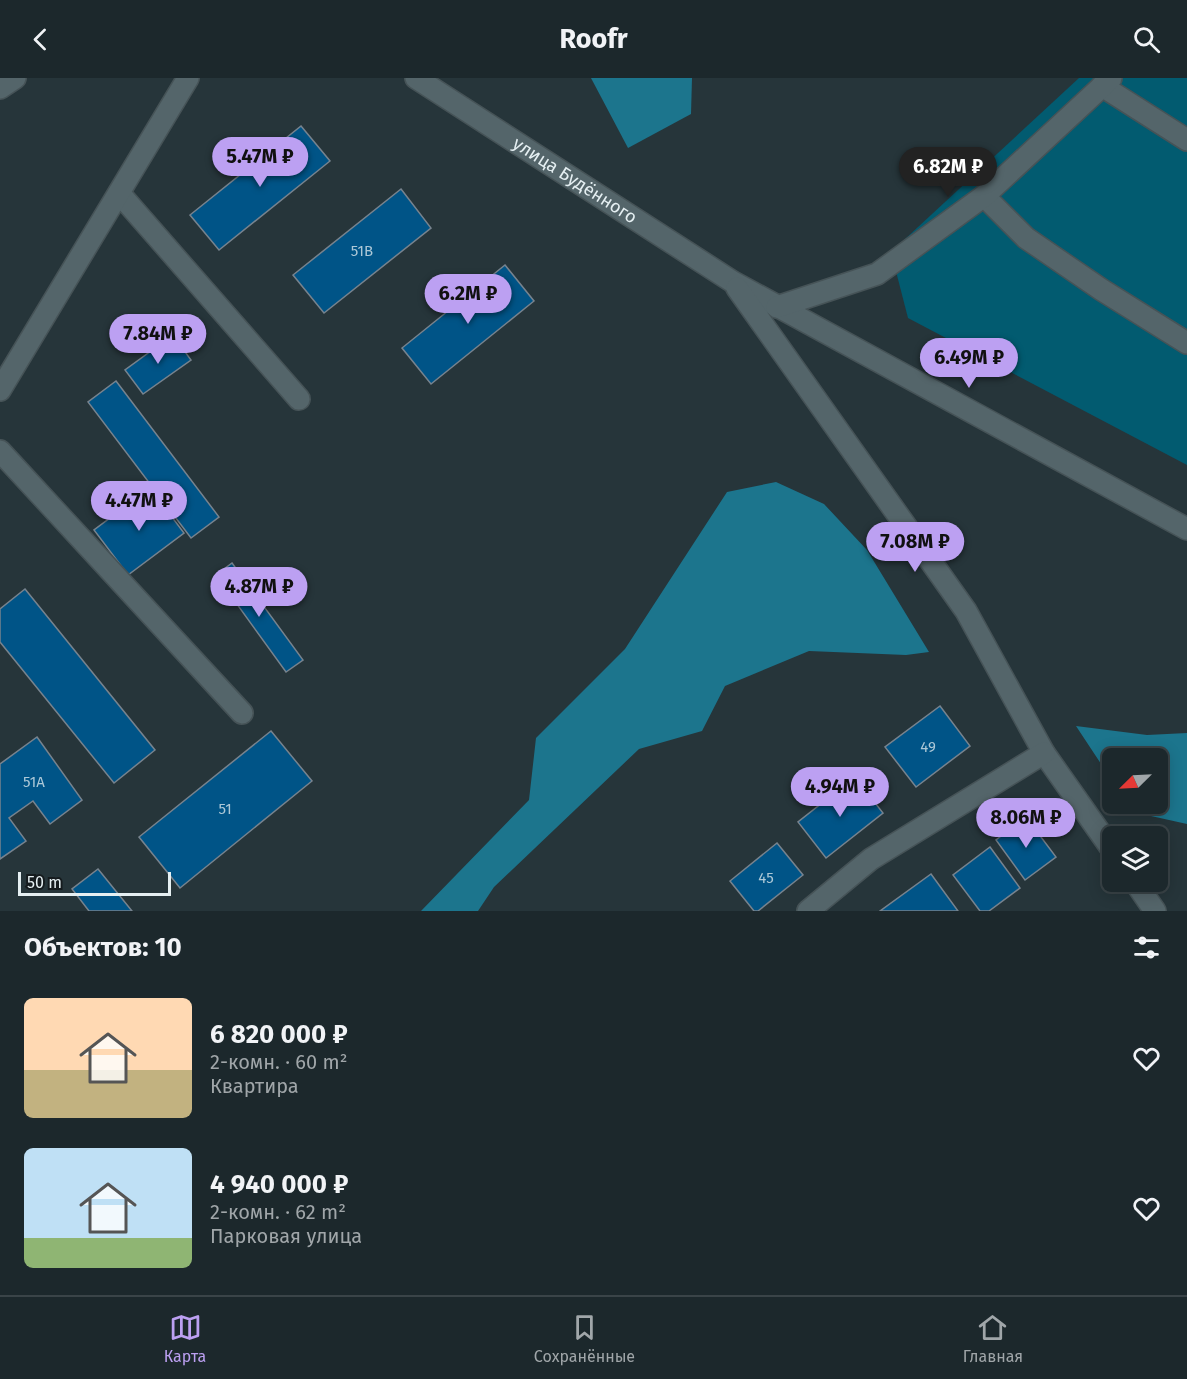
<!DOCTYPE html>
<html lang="ru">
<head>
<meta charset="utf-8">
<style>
	body { margin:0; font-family:"Fira Sans",sans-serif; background:#253034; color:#f1f3f6; height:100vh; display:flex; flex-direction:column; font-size:22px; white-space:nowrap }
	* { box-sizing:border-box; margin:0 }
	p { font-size:20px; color:#a0a6a9 }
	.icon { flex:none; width:33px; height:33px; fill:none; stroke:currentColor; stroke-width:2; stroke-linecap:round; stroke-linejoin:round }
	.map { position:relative; height:833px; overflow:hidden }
	.side { display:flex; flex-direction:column; background:#1c282c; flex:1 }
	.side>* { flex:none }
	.needle { width:39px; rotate:246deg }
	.controls { position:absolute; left:1102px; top:670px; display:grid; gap:12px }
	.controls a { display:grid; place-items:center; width:66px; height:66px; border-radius:9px; background:#1c282c; box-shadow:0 3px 15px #0003,0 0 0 2px #3a4448; font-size:30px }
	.scale { position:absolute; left:18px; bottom:15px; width:153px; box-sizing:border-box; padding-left:6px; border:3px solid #e5eff2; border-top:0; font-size:16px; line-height:21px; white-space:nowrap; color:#e5eff2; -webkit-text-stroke:4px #151b1e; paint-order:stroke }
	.price { position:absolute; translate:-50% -51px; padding:0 14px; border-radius:21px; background:#bca0f2; color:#111; font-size:20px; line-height:39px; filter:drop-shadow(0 2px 3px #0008) }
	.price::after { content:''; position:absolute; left:50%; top:36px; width:18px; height:14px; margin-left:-9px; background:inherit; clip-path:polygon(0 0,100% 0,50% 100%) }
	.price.selected { background:#222; color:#fff }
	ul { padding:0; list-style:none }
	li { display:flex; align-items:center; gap:18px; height:150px; padding:0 24px }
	li span { display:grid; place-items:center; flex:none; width:168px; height:120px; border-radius:9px; color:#555 }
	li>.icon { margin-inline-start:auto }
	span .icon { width:72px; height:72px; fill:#fffc; stroke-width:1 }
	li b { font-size:26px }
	h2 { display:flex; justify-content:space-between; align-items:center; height:72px; padding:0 24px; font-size:26px }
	header { display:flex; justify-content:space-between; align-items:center; height:78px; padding:0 24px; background:#1c282c; font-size:27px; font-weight:700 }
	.menu { display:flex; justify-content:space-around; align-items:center; height:84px; border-top:2px solid #3a4448; background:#1c282c; font-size:16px; color:#a0a6a9 }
	.menu a { display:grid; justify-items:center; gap:3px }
	.menu .selected { color:#bca0f2 }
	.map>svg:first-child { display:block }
</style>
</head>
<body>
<header><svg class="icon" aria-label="back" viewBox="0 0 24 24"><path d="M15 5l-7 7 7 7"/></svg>Roofr<svg class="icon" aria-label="search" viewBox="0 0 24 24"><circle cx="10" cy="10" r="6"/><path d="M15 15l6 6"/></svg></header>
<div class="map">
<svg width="1187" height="833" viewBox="0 0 1187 833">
	<rect width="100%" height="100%" fill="#26353a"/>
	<polygon fill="#025b70" points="1079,0 1187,0 1187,387 908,240 891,174"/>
	<g fill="#1c758d">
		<polygon points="591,0 692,0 691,36 628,70"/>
		<polygon points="776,404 824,426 867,472 929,574 906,577 809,573 725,608 702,653 639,671 494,809 478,833 421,833 529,722 536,660 625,571 727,414"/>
		<polygon points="1076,648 1147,657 1187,655 1187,746 1133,734 1127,726 1158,726 1158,681 1113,681 1113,704"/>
	</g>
	<g fill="#005487" stroke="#77838e" stroke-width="1.5">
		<polygon points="301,48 330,83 219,172 190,137"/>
		<polygon points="401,111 431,150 324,235 293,197"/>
		<polygon points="505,187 534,223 431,306 402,270"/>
		<polygon points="173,257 191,282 143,316 125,292"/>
		<polygon points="116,303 219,439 191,460 88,324"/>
		<polygon points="150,410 184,455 128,497 94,452"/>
		<polygon points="232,485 303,582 286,594 216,497"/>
		<polygon points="25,511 155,672 114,705 0,564 0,531"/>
		<polygon points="940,628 970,668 916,709 885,669"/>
		<polygon points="271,653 312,703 180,810 139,759"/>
		<polygon points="37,659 82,722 50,746 33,723 9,740 26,763 0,781 0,686"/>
		<polygon points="855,699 883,735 826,780 798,744"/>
		<polygon points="1026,739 1056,779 1025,802 996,762"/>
		<polygon points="777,765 803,797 758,833 754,833 730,803"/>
		<polygon points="990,769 1020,810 989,833 980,833 953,797"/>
		<polygon points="98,791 132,833 89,833 72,811"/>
		<polygon points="931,796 958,833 880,833"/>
	</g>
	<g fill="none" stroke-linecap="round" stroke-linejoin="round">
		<defs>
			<g id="minor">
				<path id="s1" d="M416 0 733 204 1187 451"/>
				<polyline points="1102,8 1187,62"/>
				<polyline points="0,10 15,0"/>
				<polyline points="119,115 299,321"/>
				<polyline points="984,118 1026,160 1102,212 1187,265"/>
				<polyline points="737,210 966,533 1044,675 1113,773"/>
				<polyline points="777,229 877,196 984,118 1111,0"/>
				<polyline points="0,312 188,0"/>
				<polyline points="0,373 242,635"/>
				<polyline points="1135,804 1155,833"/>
				<polyline points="808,833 871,781 1044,675"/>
			</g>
		</defs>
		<use href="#minor" stroke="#465357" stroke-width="24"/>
		<use href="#minor" stroke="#54656a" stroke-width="21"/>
	</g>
	<g text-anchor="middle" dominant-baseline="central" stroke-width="4.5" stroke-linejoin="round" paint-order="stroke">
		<g font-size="15" fill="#acc8d7">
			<text x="362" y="173">51В</text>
			<text x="928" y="669">49</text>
			<text x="34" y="704">51А</text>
			<text x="225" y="731">51</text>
			<text x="766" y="800">45</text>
		</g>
		<g font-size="18" fill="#e5eff2" stroke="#151b1e">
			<text stroke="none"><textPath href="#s1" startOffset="189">улица Будённого</textPath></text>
		</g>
	</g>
</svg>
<div class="controls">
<a><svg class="needle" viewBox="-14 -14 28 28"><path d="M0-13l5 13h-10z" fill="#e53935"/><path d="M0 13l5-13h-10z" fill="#a0a6a9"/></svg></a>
<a><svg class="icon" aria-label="layers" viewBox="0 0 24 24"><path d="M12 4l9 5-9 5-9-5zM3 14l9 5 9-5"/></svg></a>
</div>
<div class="scale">50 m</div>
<b class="price" style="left:260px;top:110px">5.47M ₽</b>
<b class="price selected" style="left:948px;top:120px">6.82M ₽</b>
<b class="price" style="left:468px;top:247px">6.2M ₽</b>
<b class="price" style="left:158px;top:287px">7.84M ₽</b>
<b class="price" style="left:969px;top:311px">6.49M ₽</b>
<b class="price" style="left:139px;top:454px">4.47M ₽</b>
<b class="price" style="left:915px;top:495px">7.08M ₽</b>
<b class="price" style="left:259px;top:540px">4.87M ₽</b>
<b class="price" style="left:840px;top:740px">4.94M ₽</b>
<b class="price" style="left:1026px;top:771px">8.06M ₽</b>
</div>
<section class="side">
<h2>Объектов: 10<svg class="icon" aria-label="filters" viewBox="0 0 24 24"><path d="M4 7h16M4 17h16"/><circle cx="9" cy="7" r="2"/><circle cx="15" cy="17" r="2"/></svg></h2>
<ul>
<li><span style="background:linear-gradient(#ffd9b3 60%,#c2b280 0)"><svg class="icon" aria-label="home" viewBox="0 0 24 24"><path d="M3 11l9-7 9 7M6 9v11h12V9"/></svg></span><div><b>6 820 000 ₽</b><p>2-комн. · 60 m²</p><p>Квартира</p></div><svg class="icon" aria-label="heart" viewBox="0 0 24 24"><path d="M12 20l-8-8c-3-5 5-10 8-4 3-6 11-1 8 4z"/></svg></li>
<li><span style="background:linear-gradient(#bfe0f5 75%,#8fb573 0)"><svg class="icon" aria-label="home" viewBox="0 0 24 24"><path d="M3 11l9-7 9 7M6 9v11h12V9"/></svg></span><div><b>4 940 000 ₽</b><p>2-комн. · 62 m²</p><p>Парковая улица</p></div><svg class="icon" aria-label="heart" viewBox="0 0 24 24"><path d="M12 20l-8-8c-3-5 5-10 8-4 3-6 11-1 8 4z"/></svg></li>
</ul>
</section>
<nav class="menu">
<a class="selected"><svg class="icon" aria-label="map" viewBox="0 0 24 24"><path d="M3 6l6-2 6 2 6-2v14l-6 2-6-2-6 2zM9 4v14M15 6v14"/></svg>Карта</a>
<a><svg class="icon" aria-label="saved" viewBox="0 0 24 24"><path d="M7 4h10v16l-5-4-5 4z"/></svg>Сохранённые</a>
<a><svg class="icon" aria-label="home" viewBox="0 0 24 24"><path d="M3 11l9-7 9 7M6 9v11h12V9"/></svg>Главная</a>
</nav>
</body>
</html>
